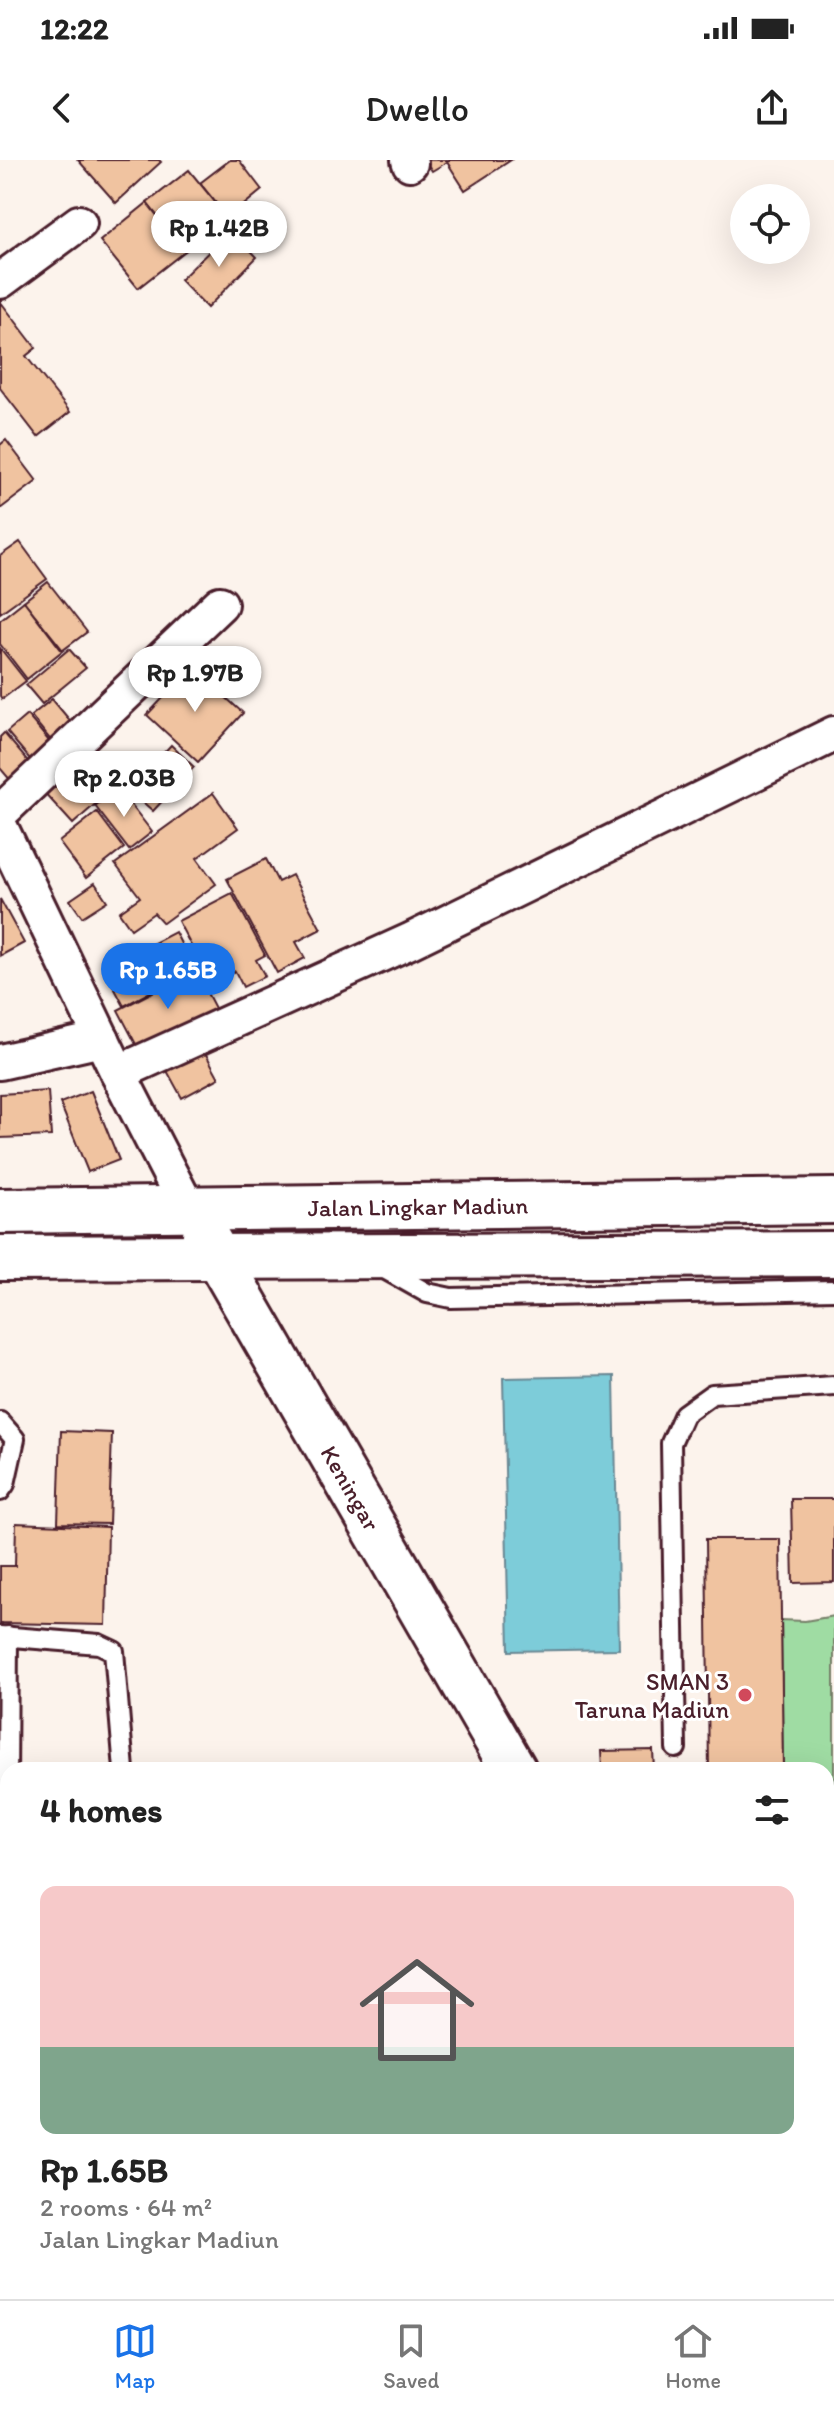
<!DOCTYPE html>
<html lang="en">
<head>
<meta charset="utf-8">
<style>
	body { margin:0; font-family:Itim,sans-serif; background:#f6f6f6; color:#222; height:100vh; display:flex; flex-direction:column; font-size:30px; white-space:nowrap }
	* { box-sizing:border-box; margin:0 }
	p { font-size:26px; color:#767676 }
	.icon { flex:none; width:44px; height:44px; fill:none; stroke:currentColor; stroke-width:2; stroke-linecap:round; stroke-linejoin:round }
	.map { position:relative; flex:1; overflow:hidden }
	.drawer { position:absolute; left:0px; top:1602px; width:834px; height:538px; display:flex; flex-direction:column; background:#fff; border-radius:24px 24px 0 0; box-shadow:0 8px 32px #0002 }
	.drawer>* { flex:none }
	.fabs { position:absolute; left:730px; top:24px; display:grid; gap:16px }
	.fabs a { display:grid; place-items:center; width:80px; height:80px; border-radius:50%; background:#fff; box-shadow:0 8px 32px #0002; font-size:40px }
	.price { position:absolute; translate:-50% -68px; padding:0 18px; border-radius:28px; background:#fff; color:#222; font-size:26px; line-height:52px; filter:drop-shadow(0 2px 4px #0008) }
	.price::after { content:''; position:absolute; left:50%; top:48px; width:24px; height:18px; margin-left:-12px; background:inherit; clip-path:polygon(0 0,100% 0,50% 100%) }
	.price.selected { background:#1a73e8; color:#fff }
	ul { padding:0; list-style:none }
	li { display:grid; align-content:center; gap:16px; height:424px; padding:0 40px }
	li+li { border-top:2px solid #e0e0e0 }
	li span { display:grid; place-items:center; height:248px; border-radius:16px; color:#555 }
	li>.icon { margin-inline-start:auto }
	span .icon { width:144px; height:144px; fill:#fffc; stroke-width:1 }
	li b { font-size:34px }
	h2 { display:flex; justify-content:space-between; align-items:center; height:96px; padding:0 40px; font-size:34px }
	.status { display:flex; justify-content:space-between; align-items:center; height:56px; padding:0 40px; background:#fff; direction:ltr }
	.status svg { height:22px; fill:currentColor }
	header { display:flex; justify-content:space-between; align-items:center; height:104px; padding:0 40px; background:#fff; font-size:36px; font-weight:600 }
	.dock { display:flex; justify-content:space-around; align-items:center; height:112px; border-top:2px solid #e0e0e0; background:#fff; font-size:22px; color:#767676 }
	.dock a { display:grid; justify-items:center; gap:4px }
	.dock .selected { color:#1a73e8 }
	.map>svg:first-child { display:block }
</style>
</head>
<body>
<div class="status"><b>12:22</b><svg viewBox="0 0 49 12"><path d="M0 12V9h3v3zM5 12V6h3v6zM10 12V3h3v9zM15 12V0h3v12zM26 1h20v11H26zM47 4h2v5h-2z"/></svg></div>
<header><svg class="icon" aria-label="back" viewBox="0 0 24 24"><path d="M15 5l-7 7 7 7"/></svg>Dwello<svg class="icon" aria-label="share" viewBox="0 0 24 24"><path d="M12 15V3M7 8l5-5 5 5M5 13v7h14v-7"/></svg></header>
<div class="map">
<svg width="834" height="2139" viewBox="0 0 834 2139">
	<rect width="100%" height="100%" fill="#fcf3ec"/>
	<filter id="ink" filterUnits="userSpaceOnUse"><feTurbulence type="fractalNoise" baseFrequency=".0125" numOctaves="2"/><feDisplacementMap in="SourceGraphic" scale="16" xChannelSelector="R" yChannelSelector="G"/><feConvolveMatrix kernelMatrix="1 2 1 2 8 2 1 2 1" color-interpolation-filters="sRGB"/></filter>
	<g filter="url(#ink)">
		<polygon fill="#9fdca3" stroke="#747e67" stroke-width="2" points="834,1456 834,1658 826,1658 826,1610 783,1610 781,1460 805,1461"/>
		<polygon fill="#7dccd9" stroke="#698793" stroke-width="2" points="614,1216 619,1489 509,1491 503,1218"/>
		<g fill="#f0c3a0" stroke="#4a1f2b" stroke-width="2">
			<polygon points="78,0 159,0 161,2 116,43"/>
			<polygon points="230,0 239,0 262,30 228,58 200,23"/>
			<polygon points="425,0 511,0 465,30 447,2 432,11"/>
			<polygon points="189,10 228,58 185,91 147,43"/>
			<polygon points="147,43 185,91 138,128 100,81"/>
			<polygon points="231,70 257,97 207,148 180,120"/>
			<polygon points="0,141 36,188 26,196 70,252 38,277 0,228"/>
			<polygon points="6,280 37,321 0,349 0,285"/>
			<polygon points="20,382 47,419 0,453 0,396"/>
			<polygon points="48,422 87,472 63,490 24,441"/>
			<polygon points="24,441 62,491 27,519 0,484 0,460"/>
			<polygon points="0,488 26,521 2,539 0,536"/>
			<polygon points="69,489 86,508 42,544 26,525"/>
			<polygon points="192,507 243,553 198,602 147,555"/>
			<polygon points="52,539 82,575 61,593 31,556"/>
			<polygon points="27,555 60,594 40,611 7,572"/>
			<polygon points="4,573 37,612 17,628 0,608 0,577"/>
			<polygon points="171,585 194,607 153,651 129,630"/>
			<polygon points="78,597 110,631 73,664 42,630"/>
			<polygon points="118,628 152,672 129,690 95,646"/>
			<polygon points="213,633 238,668 197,698 216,724 163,763 154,753 131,769 119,752 140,737 115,704"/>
			<polygon points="97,652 124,688 86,718 59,682"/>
			<polygon points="266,699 278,722 292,715 321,769 296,782 305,798 277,813 227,719"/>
			<polygon points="95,723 107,741 82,757 70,740"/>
			<polygon points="232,733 265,795 256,800 265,816 243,827 235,811 211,824 178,761"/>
			<polygon points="0,739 24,783 0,796"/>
			<polygon points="175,772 194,809 124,846 104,809"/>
			<polygon points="195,810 217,852 140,892 118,850"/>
			<polygon points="203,889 219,918 182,938 166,909"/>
			<polygon points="48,931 51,976 0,978 0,934"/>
			<polygon points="91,931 119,1000 88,1012 60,943"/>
			<polygon points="61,1271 112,1273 109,1364 58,1363"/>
			<polygon points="791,1339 834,1339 834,1422 793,1423"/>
			<polygon points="16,1363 108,1367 106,1465 0,1463 0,1406 15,1406"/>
			<polygon points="706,1379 780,1379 783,1610 709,1610"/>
			<polygon points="653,1590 654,1610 602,1610 601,1591"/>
			<rect x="826" y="1658" width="8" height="67"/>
			<polygon points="345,2132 473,2132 460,2139 332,2139"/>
		</g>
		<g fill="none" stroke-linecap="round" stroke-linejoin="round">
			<defs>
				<g id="lane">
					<polyline points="379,1106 427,1133 451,1138 834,1130"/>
					<polyline points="0,1262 15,1279 5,1324 0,1331"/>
					<polyline points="0,1476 99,1484 114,1491 124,1610"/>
					<polyline points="676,1588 671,1283 684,1254 712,1234 834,1226"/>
					<polyline points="826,2064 834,2059"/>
					<polyline points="4,2071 8,1476"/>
				</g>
				<g id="street">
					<polyline points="409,0 410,3"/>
					<polyline points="0,121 79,63"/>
					<polyline points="0,653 220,444"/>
					<polyline points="0,667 118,913 187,1047"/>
					<polyline points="0,902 102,879"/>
					<polyline points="118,913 410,781 834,574"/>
				</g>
				<g id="secondary">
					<path id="s1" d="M0 1051 834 1041"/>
					<path id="s2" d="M205 1075 514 1610"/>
					<polyline points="0,1098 834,1094"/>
					<polyline points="812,2132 816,2139"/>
				</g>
			</defs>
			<use href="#lane" stroke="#4a1f2b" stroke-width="24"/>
			<use href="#street" stroke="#4a1f2b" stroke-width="40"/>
			<use href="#secondary" stroke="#4a1f2b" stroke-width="50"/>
			<use href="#lane" stroke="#fff" stroke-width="18"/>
			<use href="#street" stroke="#fff" stroke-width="34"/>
			<use href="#secondary" stroke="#fff" stroke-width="44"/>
		</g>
	</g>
	<circle fill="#d1495b" stroke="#fff" stroke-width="3" cx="745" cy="1535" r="8"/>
	<g text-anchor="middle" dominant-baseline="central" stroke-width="6" stroke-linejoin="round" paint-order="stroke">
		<g font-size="24" fill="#4a1f2b" stroke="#fff">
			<text stroke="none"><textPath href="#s1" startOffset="418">Jalan Lingkar Madiun</textPath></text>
			<text stroke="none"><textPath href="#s2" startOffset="292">Keningar</textPath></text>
		</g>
		<g font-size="24" fill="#4a1f2b" stroke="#fff" text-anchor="end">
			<text x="729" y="1521">SMAN 3<tspan x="729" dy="28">Taruna Madiun</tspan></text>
		</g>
	</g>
</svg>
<div class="fabs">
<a><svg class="icon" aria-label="locate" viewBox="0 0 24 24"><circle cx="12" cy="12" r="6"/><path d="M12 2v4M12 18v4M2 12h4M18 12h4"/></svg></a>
</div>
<b class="price" style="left:219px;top:109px">Rp 1.42B</b>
<b class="price" style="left:195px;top:554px">Rp 1.97B</b>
<b class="price" style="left:124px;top:659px">Rp 2.03B</b>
<b class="price selected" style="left:168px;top:851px">Rp 1.65B</b>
<section class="drawer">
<h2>4 homes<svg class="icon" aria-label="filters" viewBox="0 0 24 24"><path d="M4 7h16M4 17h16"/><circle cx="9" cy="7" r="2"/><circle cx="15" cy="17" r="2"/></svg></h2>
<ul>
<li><span style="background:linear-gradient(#f6c9c9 65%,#7fa58c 0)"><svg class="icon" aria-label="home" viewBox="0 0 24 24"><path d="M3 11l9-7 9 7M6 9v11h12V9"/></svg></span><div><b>Rp 1.65B</b><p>2 rooms · 64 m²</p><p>Jalan Lingkar Madiun</p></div></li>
</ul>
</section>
</div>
<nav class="dock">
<a class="selected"><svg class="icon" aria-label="map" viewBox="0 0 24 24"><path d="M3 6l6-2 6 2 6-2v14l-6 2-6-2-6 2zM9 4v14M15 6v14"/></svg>Map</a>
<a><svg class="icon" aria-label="saved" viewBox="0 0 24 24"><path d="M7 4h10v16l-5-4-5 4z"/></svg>Saved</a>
<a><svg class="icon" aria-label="home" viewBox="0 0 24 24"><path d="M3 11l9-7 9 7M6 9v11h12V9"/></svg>Home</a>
</nav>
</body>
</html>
